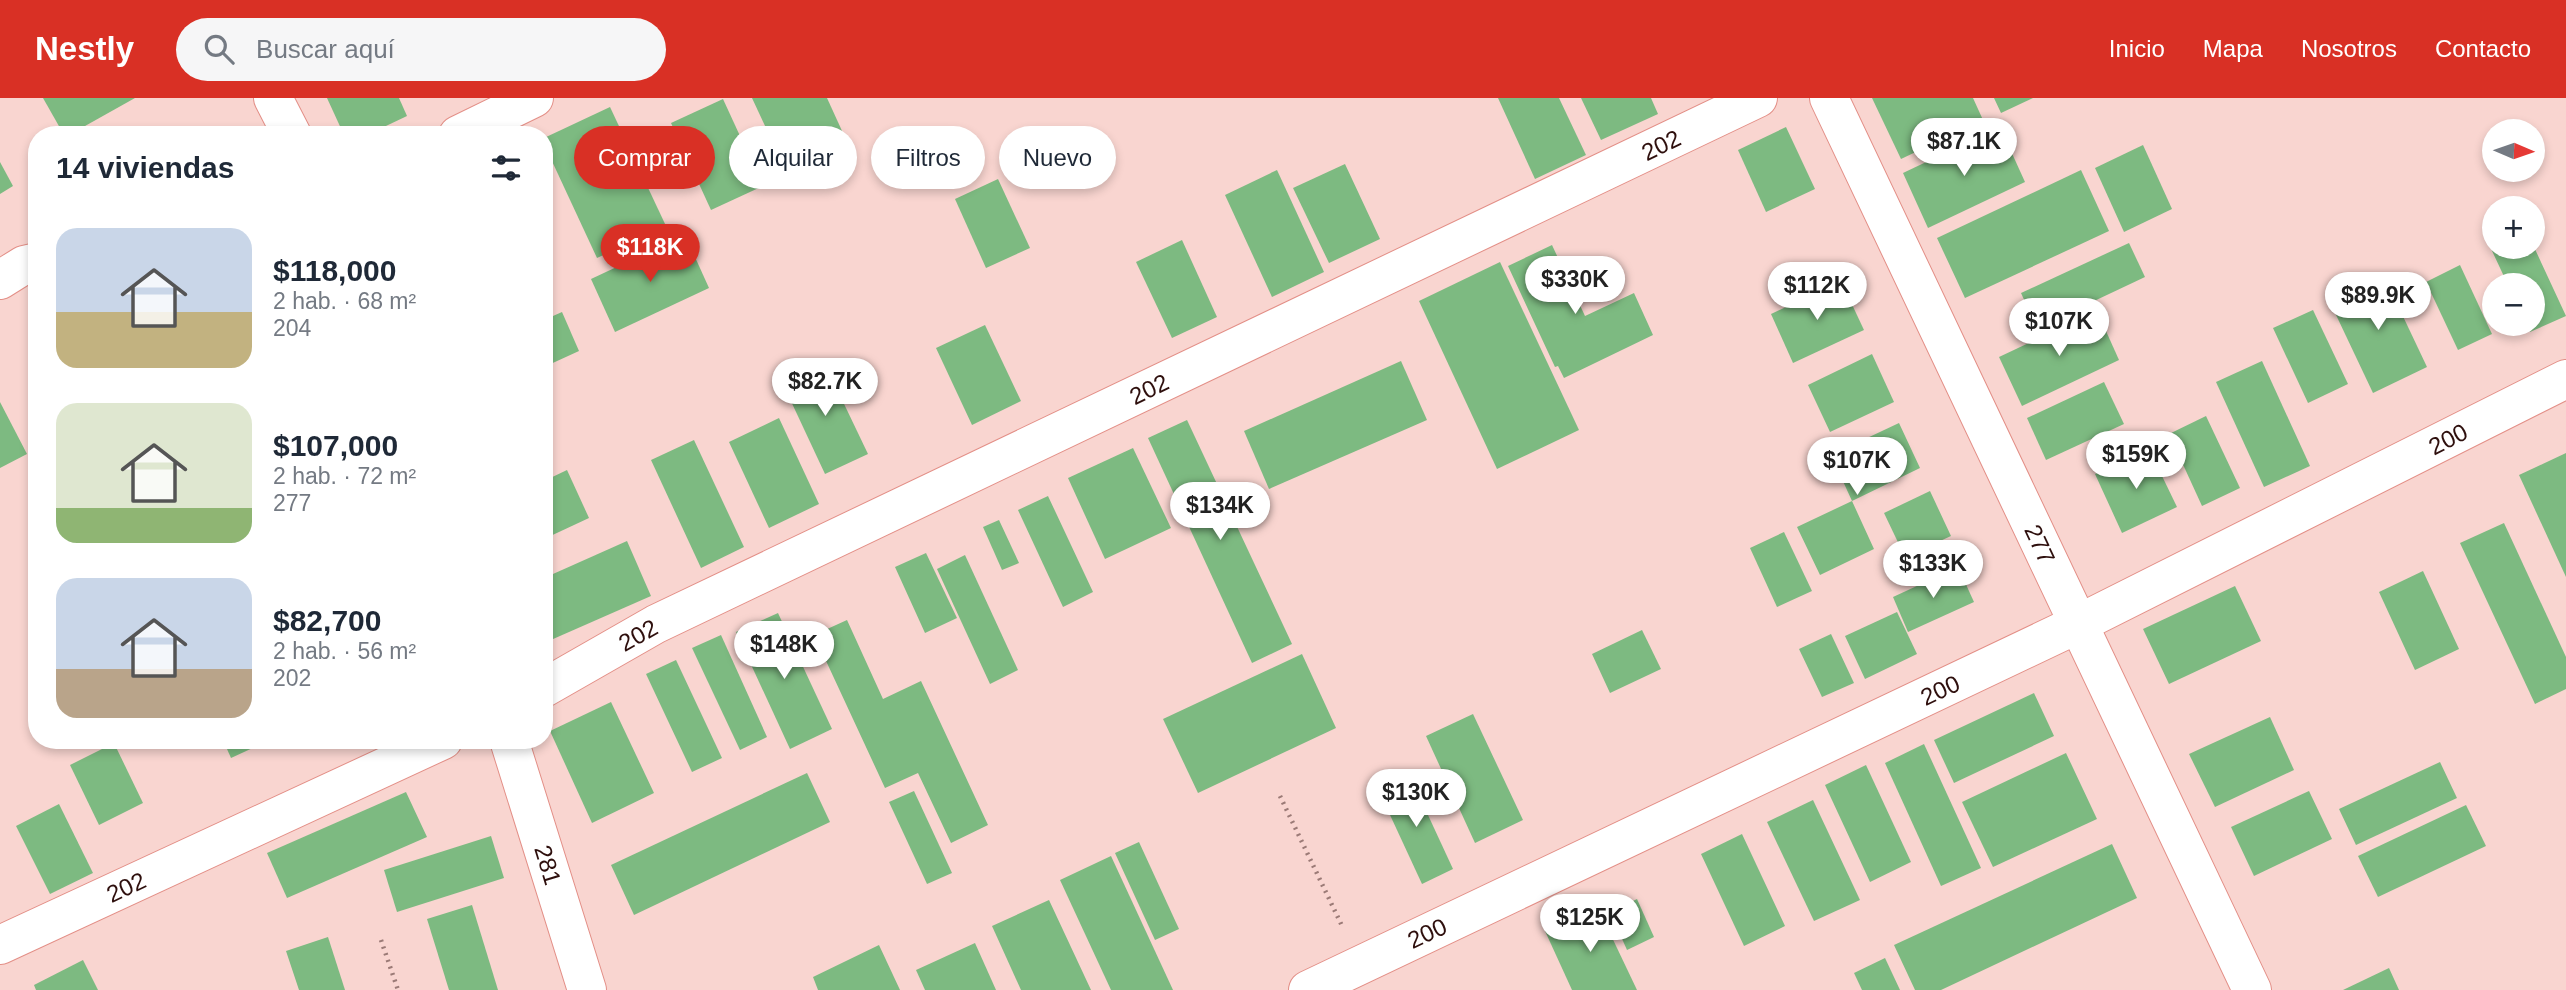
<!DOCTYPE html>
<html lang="es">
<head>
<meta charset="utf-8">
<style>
	body { margin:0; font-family:Helvetica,sans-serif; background:#f6f6f7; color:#1f2937; height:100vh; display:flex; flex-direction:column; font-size:26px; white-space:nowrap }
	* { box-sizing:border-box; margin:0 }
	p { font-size:23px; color:#747a83 }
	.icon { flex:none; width:38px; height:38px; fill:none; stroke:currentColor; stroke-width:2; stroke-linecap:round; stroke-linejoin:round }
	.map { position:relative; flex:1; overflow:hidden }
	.details { position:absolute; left:28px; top:28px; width:525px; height:623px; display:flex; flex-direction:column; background:#fff; border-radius:28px; box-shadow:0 4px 10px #0003 }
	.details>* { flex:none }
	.top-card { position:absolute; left:574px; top:28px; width:665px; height:63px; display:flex; gap:14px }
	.needle { width:46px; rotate:92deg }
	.controls { position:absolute; left:2482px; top:21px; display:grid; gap:14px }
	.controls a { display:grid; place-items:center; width:63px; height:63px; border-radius:50%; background:#fff; box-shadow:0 4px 10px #0003; font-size:35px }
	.price { position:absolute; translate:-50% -60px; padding:0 16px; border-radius:24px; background:#fff; color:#222; font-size:23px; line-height:46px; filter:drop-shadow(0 2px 4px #0008) }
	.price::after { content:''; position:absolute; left:50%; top:42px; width:21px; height:16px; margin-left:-10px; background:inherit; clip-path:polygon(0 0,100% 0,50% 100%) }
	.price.on { background:#d93025; color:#fff }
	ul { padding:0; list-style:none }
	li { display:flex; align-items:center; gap:21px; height:175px; padding:0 28px }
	li span { display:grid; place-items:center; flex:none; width:196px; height:140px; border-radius:21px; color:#555 }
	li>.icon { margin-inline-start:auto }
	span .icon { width:84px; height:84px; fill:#fffc; stroke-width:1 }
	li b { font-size:30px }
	h2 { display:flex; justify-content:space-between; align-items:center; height:84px; padding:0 28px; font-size:30px }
	.chip { padding:0 24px; border-radius:32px; background:#fff; box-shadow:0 4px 10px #0003; font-size:24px; line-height:63px }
	.chip.on { background:#d93025; color:#fff }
	header { display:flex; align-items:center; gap:42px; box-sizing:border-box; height:98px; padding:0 35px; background:#d93025; color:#fff }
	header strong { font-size:33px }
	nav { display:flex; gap:38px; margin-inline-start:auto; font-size:24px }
	.search { width:490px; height:63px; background:#f6f6f7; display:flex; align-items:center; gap:18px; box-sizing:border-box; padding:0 24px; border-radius:38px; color:#747a83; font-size:26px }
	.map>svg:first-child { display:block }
</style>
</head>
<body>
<header>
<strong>Nestly</strong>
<div class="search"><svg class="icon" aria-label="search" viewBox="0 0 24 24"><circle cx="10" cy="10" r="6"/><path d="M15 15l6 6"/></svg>Buscar aquí</div>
<nav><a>Inicio</a><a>Mapa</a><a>Nosotros</a><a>Contacto</a></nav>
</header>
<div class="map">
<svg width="2566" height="892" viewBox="0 0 2566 892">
	<rect width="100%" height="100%" fill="#f9d5d0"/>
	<g fill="#7dba81">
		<polygon points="43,0 135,0 69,37 64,37"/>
		<polygon points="327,0 399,0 407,18 367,37 344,37"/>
		<polygon points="752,0 827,0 848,46 787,75"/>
		<polygon points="1498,0 1559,0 1586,57 1535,81"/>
		<polygon points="1581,0 1651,0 1658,16 1601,42"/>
		<polygon points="1872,0 1973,0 1983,22 1901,61"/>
		<polygon points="1994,0 2033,0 2001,15"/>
		<polygon points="723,1 763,88 711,112 671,25"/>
		<polygon points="610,9 666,128 597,160 544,46 544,40"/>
		<polygon points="1786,29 1815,91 1766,114 1738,52"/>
		<polygon points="2000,29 2025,84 1928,130 1903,75"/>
		<polygon points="2143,47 2172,111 2124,134 2095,70"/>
		<polygon points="0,64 13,88 0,96"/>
		<polygon points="1345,66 1380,141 1329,165 1293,90"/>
		<polygon points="1277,72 1324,174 1272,199 1225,97"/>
		<polygon points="2081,72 2109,133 1965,200 1937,140"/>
		<polygon points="998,81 1030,150 986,170 955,101"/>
		<polygon points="2494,136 2494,149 2534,149 2566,218 2530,234 2526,226 2532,226 2532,187 2508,187 2486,140"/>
		<polygon points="685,137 709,190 615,234 591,181"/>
		<polygon points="1182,142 1217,219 1172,240 1136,164"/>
		<polygon points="2129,145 2145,179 2037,230 2021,195"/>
		<polygon points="1552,147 1585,218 1634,195 1653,237 1564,280 1558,268 1555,269 1508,168"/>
		<polygon points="1500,164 1579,332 1497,371 1419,203"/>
		<polygon points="2460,167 2492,236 2458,252 2426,184"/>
		<polygon points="2382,174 2427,269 2373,295 2328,200"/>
		<polygon points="1841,183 1864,232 1793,265 1771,216"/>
		<polygon points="2313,212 2348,286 2308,305 2273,230"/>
		<polygon points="2097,213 2119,262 2022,308 1999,259"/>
		<polygon points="562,214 579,253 544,269 544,222"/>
		<polygon points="985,227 1021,303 972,327 936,250"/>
		<polygon points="1872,256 1894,304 1830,334 1808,287"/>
		<polygon points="1401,263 1427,322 1269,391 1244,333"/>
		<polygon points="2262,263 2310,368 2264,389 2216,284"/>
		<polygon points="824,264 868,356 825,376 782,284"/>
		<polygon points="2104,284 2124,326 2046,362 2027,320"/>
		<polygon points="0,304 27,356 0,370"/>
		<polygon points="2206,318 2240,390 2202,408 2169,336"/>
		<polygon points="779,320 819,406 769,430 729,344"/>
		<polygon points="1187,322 1292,546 1252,565 1148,340"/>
		<polygon points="1899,325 1920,370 1852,403 1874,451 1820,477 1797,429 1852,403 1831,357"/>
		<polygon points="694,342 744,449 701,470 651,362"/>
		<polygon points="1133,350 1171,430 1105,461 1068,380"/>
		<polygon points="2149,351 2177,409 2122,435 2095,376"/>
		<polygon points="2566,355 2566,479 2519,377"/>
		<polygon points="567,372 589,420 544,441 544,383"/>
		<polygon points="1930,393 1951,438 1905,459 1884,415"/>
		<polygon points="1048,398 1093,494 1063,509 1018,412"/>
		<polygon points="999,422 1019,465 1002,472 983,429"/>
		<polygon points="2504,425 2566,559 2566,591 2535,606 2460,445"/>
		<polygon points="1784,434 1812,493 1777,509 1750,450"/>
		<polygon points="627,443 651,498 544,545 544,480"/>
		<polygon points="926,455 957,520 925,535 895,469"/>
		<polygon points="965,457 1018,572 990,586 937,471"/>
		<polygon points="1958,469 1974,504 1908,534 1893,499"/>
		<polygon points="2423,473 2459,551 2415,572 2379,494"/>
		<polygon points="2235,488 2261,543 2169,586 2143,531"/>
		<polygon points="1897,514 1917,556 1865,581 1845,538"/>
		<polygon points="778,515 832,631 790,651 736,534"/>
		<polygon points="847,522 883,601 921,583 988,727 951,745 918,675 885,690 814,537"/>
		<polygon points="1642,532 1661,571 1610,595 1592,556"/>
		<polygon points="1831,536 1854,585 1822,599 1799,551"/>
		<polygon points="721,537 767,639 740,652 692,550"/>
		<polygon points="1302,556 1336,630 1198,695 1163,621"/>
		<polygon points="676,562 722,660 692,674 646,576"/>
		<polygon points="2034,595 2054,638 1954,685 1934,642"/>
		<polygon points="611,604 654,695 592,725 550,633"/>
		<polygon points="1473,616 1523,722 1475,745 1426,638"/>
		<polygon points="2270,619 2294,672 2215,709 2189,656"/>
		<polygon points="223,642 270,642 231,660"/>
		<polygon points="114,645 143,705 99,727 70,667"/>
		<polygon points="1924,646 1981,770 1941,788 1885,665"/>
		<polygon points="2066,655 2097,721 1993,769 1962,704"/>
		<polygon points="2440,664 2457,700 2356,747 2339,711"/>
		<polygon points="1866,667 1911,764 1870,784 1825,687"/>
		<polygon points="807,675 830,724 634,817 611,767"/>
		<polygon points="1409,676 1453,771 1422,786 1378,691"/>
		<polygon points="914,693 952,775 927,786 889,704"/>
		<polygon points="2309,693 2332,741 2254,778 2231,729"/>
		<polygon points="406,694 427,739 287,800 267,755"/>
		<polygon points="1813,702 1860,802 1814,823 1767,724"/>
		<polygon points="59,706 93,775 50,796 16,728"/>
		<polygon points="2466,707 2486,748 2378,799 2358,758"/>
		<polygon points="1742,736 1785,828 1744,848 1701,756"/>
		<polygon points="491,738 504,780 397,814 384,772"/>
		<polygon points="1139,744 1179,831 1155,842 1115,755"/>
		<polygon points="2112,746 2137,800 1941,892 1915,892 1894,847"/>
		<polygon points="1111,758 1173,892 1111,892 1060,782"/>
		<polygon points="1637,801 1654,839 1627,852 1610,814"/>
		<polygon points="1049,802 1091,892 1021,892 992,828"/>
		<polygon points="472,807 498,892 449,892 427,821"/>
		<polygon points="1597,808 1637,892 1572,892 1545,833"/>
		<polygon points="328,839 345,892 299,892 286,853"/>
		<polygon points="975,845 996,892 925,892 916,872"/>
		<polygon points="879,847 900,892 818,892 813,879"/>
		<polygon points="1885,860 1900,892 1862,892 1854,875"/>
		<polygon points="83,862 98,892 36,892 34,887"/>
		<polygon points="2389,870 2399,892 2343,892"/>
	</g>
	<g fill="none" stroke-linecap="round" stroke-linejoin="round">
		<defs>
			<g id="minor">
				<polyline points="273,0 292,37"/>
				<polyline points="1829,0 2252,892"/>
				<polyline points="458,37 534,0"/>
				<polyline points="0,182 24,167 37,164"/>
				<polyline points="544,590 656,526 1758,0"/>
				<polyline points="509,642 587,892"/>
				<polyline points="0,847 443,642"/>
				<polyline points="1308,892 2078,526 2566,281"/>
			</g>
		</defs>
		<use href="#minor" stroke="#e38f87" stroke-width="40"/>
		<g stroke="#9b7a76" stroke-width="4.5" stroke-dasharray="2 5" stroke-linecap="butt">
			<polyline points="1280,698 1343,830"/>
			<polyline points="381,842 398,892"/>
		</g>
		<use href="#minor" stroke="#fff" stroke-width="38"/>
	</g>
	<g text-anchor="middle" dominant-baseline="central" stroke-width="6" stroke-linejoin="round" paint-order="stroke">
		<g font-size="24" fill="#2e0f0d" stroke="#fff">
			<text transform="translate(1661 47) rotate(-26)">202</text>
			<text transform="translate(1149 291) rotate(-26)">202</text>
			<text transform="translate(2448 341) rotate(-27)">200</text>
			<text transform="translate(2040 446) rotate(65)">277</text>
			<text transform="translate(638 537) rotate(-29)">202</text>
			<text transform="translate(1940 592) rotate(-25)">200</text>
			<text transform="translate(548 767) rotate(73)">281</text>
			<text transform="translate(126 789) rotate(-25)">202</text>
			<text transform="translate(1427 835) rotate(-25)">200</text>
		</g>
	</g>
</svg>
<div class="controls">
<a><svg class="needle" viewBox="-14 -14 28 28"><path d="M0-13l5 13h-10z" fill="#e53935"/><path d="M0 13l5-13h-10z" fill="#747a83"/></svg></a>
<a>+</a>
<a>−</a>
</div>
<b class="price" style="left:1964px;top:80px">$87.1K</b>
<b class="price on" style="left:650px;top:186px">$118K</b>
<b class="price" style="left:1575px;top:218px">$330K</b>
<b class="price" style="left:1817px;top:224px">$112K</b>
<b class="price" style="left:2378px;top:234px">$89.9K</b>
<b class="price" style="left:2059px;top:260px">$107K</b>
<b class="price" style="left:825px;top:320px">$82.7K</b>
<b class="price" style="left:2136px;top:393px">$159K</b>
<b class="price" style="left:1857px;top:399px">$107K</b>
<b class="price" style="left:1220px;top:444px">$134K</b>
<b class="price" style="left:1933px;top:502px">$133K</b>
<b class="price" style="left:784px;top:583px">$148K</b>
<b class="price" style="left:1416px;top:731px">$130K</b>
<b class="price" style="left:1590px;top:856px">$125K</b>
<div class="top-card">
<a class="chip on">Comprar</a>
<a class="chip">Alquilar</a>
<a class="chip">Filtros</a>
<a class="chip">Nuevo</a>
</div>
<section class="details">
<h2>14 viviendas<svg class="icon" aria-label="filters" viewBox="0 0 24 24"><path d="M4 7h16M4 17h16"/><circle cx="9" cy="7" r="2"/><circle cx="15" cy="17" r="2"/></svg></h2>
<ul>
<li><span style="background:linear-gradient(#c9d6e8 60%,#c2b280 0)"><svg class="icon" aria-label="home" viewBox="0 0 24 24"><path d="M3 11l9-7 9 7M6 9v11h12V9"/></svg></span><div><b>$118,000</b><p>2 hab. · 68 m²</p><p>204</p></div></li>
<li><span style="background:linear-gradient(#dfe7d0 75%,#8fb573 0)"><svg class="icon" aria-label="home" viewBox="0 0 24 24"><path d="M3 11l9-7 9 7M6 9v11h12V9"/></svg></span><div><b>$107,000</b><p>2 hab. · 72 m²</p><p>277</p></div></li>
<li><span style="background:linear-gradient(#c9d6e8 65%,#b9a48a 0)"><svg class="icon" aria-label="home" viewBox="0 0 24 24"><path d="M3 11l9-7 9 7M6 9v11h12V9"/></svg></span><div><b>$82,700</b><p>2 hab. · 56 m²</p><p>202</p></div></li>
</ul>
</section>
</div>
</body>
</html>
